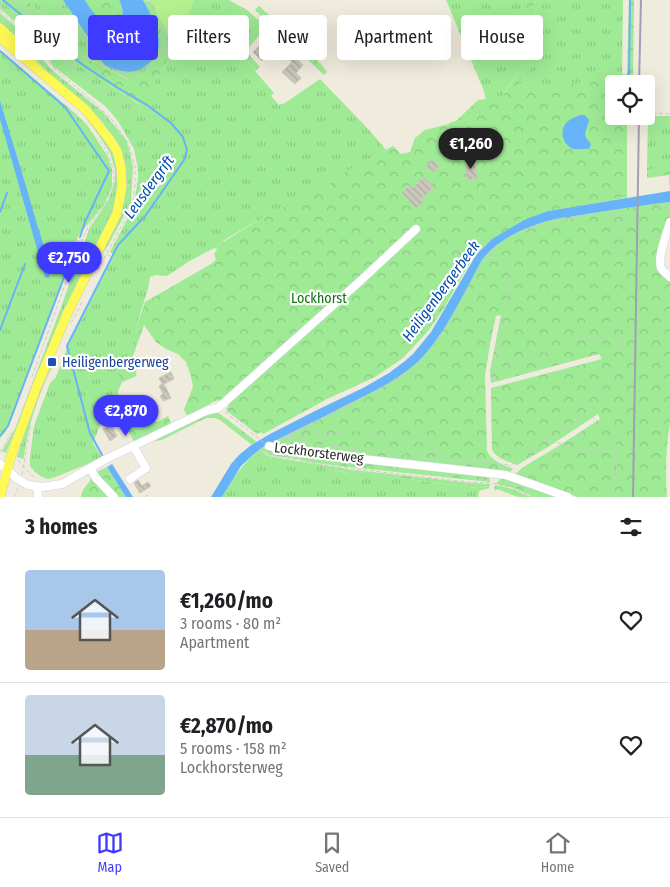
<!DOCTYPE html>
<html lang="en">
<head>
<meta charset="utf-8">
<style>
	body { margin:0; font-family:"Fira Sans Condensed",sans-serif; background:#f6f6f6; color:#202124; height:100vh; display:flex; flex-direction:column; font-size:19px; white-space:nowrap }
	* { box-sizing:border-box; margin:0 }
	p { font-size:16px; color:#757577 }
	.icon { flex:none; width:28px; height:28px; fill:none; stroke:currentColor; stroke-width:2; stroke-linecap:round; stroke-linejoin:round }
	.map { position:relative; height:497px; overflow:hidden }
	.panel { display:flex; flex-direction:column; background:#fff; flex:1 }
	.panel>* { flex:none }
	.top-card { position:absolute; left:15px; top:15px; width:640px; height:45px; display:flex; gap:10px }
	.tools { position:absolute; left:605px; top:75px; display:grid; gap:10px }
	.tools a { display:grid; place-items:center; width:50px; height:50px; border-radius:5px; background:#fff; box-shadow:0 5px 20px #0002; font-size:25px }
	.price { position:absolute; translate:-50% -42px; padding:0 11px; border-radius:18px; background:#3f3aff; color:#fff; font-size:16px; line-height:32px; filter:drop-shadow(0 1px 2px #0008) }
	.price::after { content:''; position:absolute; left:50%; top:30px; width:15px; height:11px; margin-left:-8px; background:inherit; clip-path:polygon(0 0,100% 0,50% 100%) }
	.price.current { background:#222; color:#fff }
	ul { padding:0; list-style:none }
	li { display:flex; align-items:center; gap:15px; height:125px; padding:0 25px }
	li+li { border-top:1px solid #e0e0e0 }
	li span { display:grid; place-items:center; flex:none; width:140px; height:100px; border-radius:5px; color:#555 }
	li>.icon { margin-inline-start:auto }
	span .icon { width:60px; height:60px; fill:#fffc; stroke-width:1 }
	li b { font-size:21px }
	h2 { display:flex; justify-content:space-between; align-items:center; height:60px; padding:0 25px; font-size:21px }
	.tag { padding:0 18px; border-radius:5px; background:#fff; box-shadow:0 5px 20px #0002; font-size:18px; line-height:45px }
	.tag.current { background:#3f3aff; color:#fff }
	.menu { display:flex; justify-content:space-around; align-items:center; height:70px; border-top:1px solid #e0e0e0; background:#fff; font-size:14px; color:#757577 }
	.menu a { display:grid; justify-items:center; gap:2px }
	.menu .current { color:#3f3aff }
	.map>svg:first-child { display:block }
</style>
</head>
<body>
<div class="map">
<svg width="670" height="497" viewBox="0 0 670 497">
	<defs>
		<pattern id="grass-tufts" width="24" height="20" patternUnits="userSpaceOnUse" patternTransform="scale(1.25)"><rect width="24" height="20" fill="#9fea95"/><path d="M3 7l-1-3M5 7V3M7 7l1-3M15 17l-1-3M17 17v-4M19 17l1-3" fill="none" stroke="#89c981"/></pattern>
		<pattern id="forest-crowns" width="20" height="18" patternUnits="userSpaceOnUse" patternTransform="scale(1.25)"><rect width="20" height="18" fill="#9fea95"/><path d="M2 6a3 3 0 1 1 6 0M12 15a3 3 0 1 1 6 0" fill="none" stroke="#89c981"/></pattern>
		<pattern id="building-back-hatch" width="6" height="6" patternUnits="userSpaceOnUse" patternTransform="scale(1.25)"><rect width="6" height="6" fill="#cac7bc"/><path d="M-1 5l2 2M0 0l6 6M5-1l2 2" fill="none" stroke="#aeaba2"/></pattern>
	</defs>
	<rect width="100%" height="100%" fill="#efebdd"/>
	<g fill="url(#grass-tufts)">
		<path d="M0 0 62 52 57 30 27 0H63L75 17 101 60 135 71 149 62 158 33 153 20 143 0C155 0 162 9 170 18L165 47 145 75 128 79 85 57 80 66 140 105 167 62 179 39 194 0H229L247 10 266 27 246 51 260 67 255 71 274 93 271 96 279 105 285 103 320 79 370 131 386 150 329 181 331 186 285 206 260 219 226 239 220 244 218 249 214 248 188 262 167 276 155 275 150 277C148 297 137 315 136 334L93 443 102 458 58 476 49 479 42 477 35 472 30 466V457L34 426 50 383 56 377 68 346 114 255 110 252 134 206 138 177V169L134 149 118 121 113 115 105 106 53 66 39 41 0 9Z"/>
		<path d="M446 0H521C525 21 535 44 524 64 516 77 504 89 500 104L607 195 627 198 548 211 520 223 525 196 487 107 484 91Z"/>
		<path d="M534 0H623L622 78 513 95C520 84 528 73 534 62 542 48 535 16 534 0Z"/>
		<polygon points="0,13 33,42 44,61 51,69 103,112 119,131 126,140 129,149 133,167 131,203 105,251 104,250 116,223 125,188 126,176 124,166 115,140 101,120 94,113 56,81 0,22"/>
		<polygon points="0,50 76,114 87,125 96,138 108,157 112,170 112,187 104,205 78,236 54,305 6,431 0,438"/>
		<path d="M79 109C100 128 121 154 118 184 117 194 115 203 113 212L13 436 6 453 2 451 15 429 60 310 89 229 109 199 115 180V169L110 153 98 134Z"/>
		<polygon points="648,116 670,116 670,166 647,170"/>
		<path d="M51 367H52C37 399 29 422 24 457L23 459 17 457 33 407Z"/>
		<polygon points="214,411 220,414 257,442 252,445 220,420 215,418 206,418 162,440 154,441 205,413"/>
		<path d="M265 446 264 450 259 455 271 459 272 458 321 465 323 468 348 473 349 471 465 487 479 488 488 486 489 488 479 491 478 497H222C236 474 243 462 265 446Z"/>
	</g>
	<g fill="url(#forest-crowns)">
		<polygon points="0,0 27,0 57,30 62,45 63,53"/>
		<path d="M85 0H119C125 13 123 16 112 25 100 21 91 11 85 0Z"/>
		<polygon points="194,0 175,48 141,105 79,66 85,57 127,79 145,75 165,47 170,17"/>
		<path d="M521 0H534C535 14 540 39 538 52 536 64 521 83 514 94H516L627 74 629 0H634L633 84H614V116L627 117V198L621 197 555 209 521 218 520 223 492 239 476 255 482 243 461 278 444 308 429 330 403 358 375 377 327 399 263 434 261 432 257 434 228 412 226 409 229 406 222 400 215 401 187 416 184 409 193 387 191 376 186 362 178 354 166 349 156 342 144 325 132 359C132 365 138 369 136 376L132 378 122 382 118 391V394L134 426 150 419 157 422 168 416 171 423 134 442 111 396 136 334 137 325 145 302 211 264 216 260 214 254 220 244 260 219 300 198 331 186 329 181 393 146 401 154 410 152 415 138 425 130 449 124V123L456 121 478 100 486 99V101L500 103C506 88 517 76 525 62 535 43 524 20 521 0Z"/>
		<polygon points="259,6 292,36 321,64 327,72 324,75 255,10"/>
		<polygon points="670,166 670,191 669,175 647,178 647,170"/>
		<path d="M670 202V217L661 247 659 259 670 279V423C666 448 665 472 667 497H578L514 475C525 464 538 459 550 451 567 441 583 430 600 419L598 414 548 447 517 465C508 461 497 459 492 450L491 388 602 359 599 354 491 383 490 371 501 315 496 316 491 339 485 375 487 451C493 462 502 464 513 469L509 473 421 462 298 448 278 445 276 443 270 444 380 388 404 373 427 352 439 336 482 260C497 240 523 228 547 221 562 217 578 216 593 213 619 209 644 205 670 202Z"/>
		<polygon points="265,447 488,475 489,477 490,482 340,466 309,462 298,459 268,455 264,451"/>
		<polygon points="263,451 264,453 268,456 354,470 471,483 490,484 489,489 488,486 479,488 465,487 349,471 349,473 322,468 323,467 321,465 272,458 271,459 272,460 258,456"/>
		<path d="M107 467 126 497H81C82 486 92 483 92 474Z"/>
		<polygon points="502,477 561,497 534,497 514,488 496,484"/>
		<polygon points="495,485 513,489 531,497 518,497 497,489 494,491"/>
	</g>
	<polygon fill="#b3f28f" points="150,0 194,0 175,48"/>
	<g fill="#67b3fa">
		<path d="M63 0H85C91 11 100 21 112 25 124 16 125 13 119 0H143C150 13 159 28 159 43 159 56 147 68 135 71 127 73 113 70 105 65 100 61 98 54 95 49 85 32 74 16 63 0Z"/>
		<path d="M0 101C12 141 25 181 36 221 40 234 52 267 49 278L45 277 0 119Z"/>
		<path d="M582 115H585L589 120 585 134 586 138 591 144 589 149C584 148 578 150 573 149 562 144 559 130 567 122 571 118 577 116 582 115Z"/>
		<path d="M670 191V202C644 205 619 209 593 213 578 216 562 217 547 221 523 228 497 240 482 260 465 290 449 326 427 352 403 380 367 394 335 411 311 423 287 435 263 447L253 455 241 466 222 497H211L231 464 239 455 250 446 270 434 317 410 363 388 389 373 405 361 413 354 431 332 476 255 492 239 524 220 548 211Z"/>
		<polygon points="112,464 133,497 126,497 107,467"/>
	</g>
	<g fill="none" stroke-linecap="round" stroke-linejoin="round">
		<g stroke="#67b3fa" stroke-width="2">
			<polyline points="3,0 83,65 118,88 147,105 171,123 183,137 187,150 184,160 146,215 118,245 67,346 90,433 102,455"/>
			<polyline points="0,51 65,107 109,171 85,222 80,237"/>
			<polyline points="629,84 630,0"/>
			<polyline points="0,212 7,193"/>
			<polyline points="0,330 25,264"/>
			<polyline points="0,436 8,426 77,243"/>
		</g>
	</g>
	<g fill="url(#building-back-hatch)" stroke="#cbc8b6">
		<polygon points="269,36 278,45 262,61 253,52"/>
		<polygon points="285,48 303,65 296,73 301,78 295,84 282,72 292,62 281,52"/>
		<polygon points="431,160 439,165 435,172 426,167"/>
		<polygon points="475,160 477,166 475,168 478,179 467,180 466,170 467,161"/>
		<polygon points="424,177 434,187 422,198 424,201 416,208 402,193 410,185 413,188"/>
		<polygon points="171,372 174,379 164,384 171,398 163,401 160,396 163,394 159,386 162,384 159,378"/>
		<polygon points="111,425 117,436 110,441 103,429"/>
		<polygon points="138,480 142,486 148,482 151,486 140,493 134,483"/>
	</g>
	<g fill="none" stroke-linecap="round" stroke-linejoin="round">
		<defs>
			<g id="minor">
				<path d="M670 222C667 234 657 256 661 268 663 272 667 274 670 277"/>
				<polyline points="269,446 282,450 506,475 568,497"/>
				<polyline points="0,464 8,470 16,478 28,485 43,487 62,484 104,460 206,411 218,408 358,283 416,229"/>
				<polyline points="90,468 96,478 114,497"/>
				<polyline points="130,479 146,468 133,446"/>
				<polyline points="37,487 38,497"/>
			</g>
			<g id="major">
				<polyline points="0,28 20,46 32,59"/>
				<polyline points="0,38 86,110 110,140 117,151 121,167 122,186 117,213 67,314 37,386 11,456 0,497"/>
			</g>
		</defs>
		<use href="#minor" stroke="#d2d2e6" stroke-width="9"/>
		<use href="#major" stroke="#ccc" stroke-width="10"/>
		<g stroke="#ccc" stroke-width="1" stroke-dasharray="4 2.5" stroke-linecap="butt">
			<polyline points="13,0 46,31 54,35 72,51 76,51 77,48 67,39 64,29 44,13 35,0"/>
			<polyline points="14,0 48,25 54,35"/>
			<polyline points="21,0 26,6 56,30 59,35 64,36 65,34"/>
			<polyline points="56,0 101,64 122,74 133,75 145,69 156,59 163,43 162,25 149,0"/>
			<path d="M0 6C15 18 30 30 44 42 58 54 70 67 84 78 108 96 135 108 157 128 162 132 167 141 169 147 175 173 145 201 127 216"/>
			<polyline points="0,11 37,42 45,57 55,69 98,106 114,122 128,143 135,167 135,185 133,204 98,270"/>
			<polyline points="623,84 623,73"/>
			<polyline points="646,113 670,114"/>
			<polyline points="76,240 92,247"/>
			<polyline points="107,254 115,259"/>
			<polyline points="71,323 82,302"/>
			<path d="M494 370C530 360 564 342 601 334L620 349"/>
			<path d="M32 377C50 329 65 280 85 233 94 214 113 202 114 180 114 163 107 151 98 137"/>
			<polyline points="492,381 494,367 505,316 509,276 498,257 493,252"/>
			<polyline points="225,412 263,442"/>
			<polyline points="587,412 595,420 610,427 615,437 617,468 614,497"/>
			<polyline points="290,436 300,437 311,436 321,433 360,431 396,439 418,442 445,458 510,465"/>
			<polyline points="290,436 292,441 301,443 442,458"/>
			<polyline points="544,441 559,443 585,453 597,450 614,449"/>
			<path d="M284 444 286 438C316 421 347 407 377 391 386 386 396 382 403 376 429 356 446 329 461 302 477 274 486 251 515 235 530 227 553 223 569 219 588 216 615 209 633 212L636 224H639C644 231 648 239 658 239"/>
			<polyline points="264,450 264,453 269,455 301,460 319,464 381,472 468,482 492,483 514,488 533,497"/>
			<polyline points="0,452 12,432"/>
			<polyline points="18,460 35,479"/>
			<polyline points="508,470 511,465 558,431 576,421 586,412 619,366 620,349 619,225 617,212"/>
			<polyline points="22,475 31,424"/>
			<polyline points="14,497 18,488"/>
			<polyline points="145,497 147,495 148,497"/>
		</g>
		<use href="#minor" stroke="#fff" stroke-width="8"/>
		<use href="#major" stroke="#fefa53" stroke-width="9"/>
		<g stroke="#a09fb8" stroke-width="2">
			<polyline points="639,84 641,0"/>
			<polyline points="633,497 639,116"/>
		</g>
	</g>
	<rect fill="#1a4fb4" stroke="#fff" stroke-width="2" x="47" y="357" width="10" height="10" rx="2.5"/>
	<g text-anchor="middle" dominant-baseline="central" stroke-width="4.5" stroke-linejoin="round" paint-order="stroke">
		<g font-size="14" fill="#147114" stroke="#fff">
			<text x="319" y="298">Lockhorst</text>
		</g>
		<g font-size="14" fill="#164399" stroke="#fff" text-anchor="start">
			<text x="62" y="362">Heiligenbergerweg</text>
		</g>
		<g font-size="14" fill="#2c2c2c" stroke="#fff">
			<text transform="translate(319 453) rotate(7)">Lockhorsterweg</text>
		</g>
		<g font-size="15" font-style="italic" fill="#014cab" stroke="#fff">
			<text transform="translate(149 187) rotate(-54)">Leusdergrift</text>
			<text transform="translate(441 291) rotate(-54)">Heiligenbergerbeek</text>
		</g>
	</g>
</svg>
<div class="tools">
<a><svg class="icon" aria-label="locate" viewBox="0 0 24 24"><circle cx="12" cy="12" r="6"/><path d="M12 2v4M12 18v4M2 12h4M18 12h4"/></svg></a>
</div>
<b class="price current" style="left:471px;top:170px">€1,260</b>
<b class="price" style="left:69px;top:284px">€2,750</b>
<b class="price" style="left:126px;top:437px">€2,870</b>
<div class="top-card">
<a class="tag">Buy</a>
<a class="tag current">Rent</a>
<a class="tag">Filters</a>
<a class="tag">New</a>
<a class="tag">Apartment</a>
<a class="tag">House</a>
</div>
</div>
<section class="panel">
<h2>3 homes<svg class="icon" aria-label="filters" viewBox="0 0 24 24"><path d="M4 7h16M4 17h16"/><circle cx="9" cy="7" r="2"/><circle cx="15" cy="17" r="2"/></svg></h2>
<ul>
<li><span style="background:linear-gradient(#a9c7e8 60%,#b9a48a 0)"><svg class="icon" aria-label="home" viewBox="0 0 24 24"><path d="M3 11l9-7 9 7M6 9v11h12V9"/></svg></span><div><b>€1,260/mo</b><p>3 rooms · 80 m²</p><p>Apartment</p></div><svg class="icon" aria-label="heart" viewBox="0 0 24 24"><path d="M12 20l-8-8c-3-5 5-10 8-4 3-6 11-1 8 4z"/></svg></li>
<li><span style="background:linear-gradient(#c9d6e8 60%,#7fa58c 0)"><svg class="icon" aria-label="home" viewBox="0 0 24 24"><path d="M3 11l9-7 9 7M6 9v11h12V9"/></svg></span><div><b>€2,870/mo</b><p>5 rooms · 158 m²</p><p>Lockhorsterweg</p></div><svg class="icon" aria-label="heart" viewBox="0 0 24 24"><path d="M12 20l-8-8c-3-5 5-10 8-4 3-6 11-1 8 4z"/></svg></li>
</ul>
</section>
<nav class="menu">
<a class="current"><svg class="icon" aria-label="map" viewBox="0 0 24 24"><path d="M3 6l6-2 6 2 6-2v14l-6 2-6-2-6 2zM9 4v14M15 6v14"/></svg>Map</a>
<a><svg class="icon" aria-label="saved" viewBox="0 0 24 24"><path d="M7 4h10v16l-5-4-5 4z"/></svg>Saved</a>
<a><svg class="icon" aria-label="home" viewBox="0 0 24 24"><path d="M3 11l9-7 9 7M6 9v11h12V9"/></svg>Home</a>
</nav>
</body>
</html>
